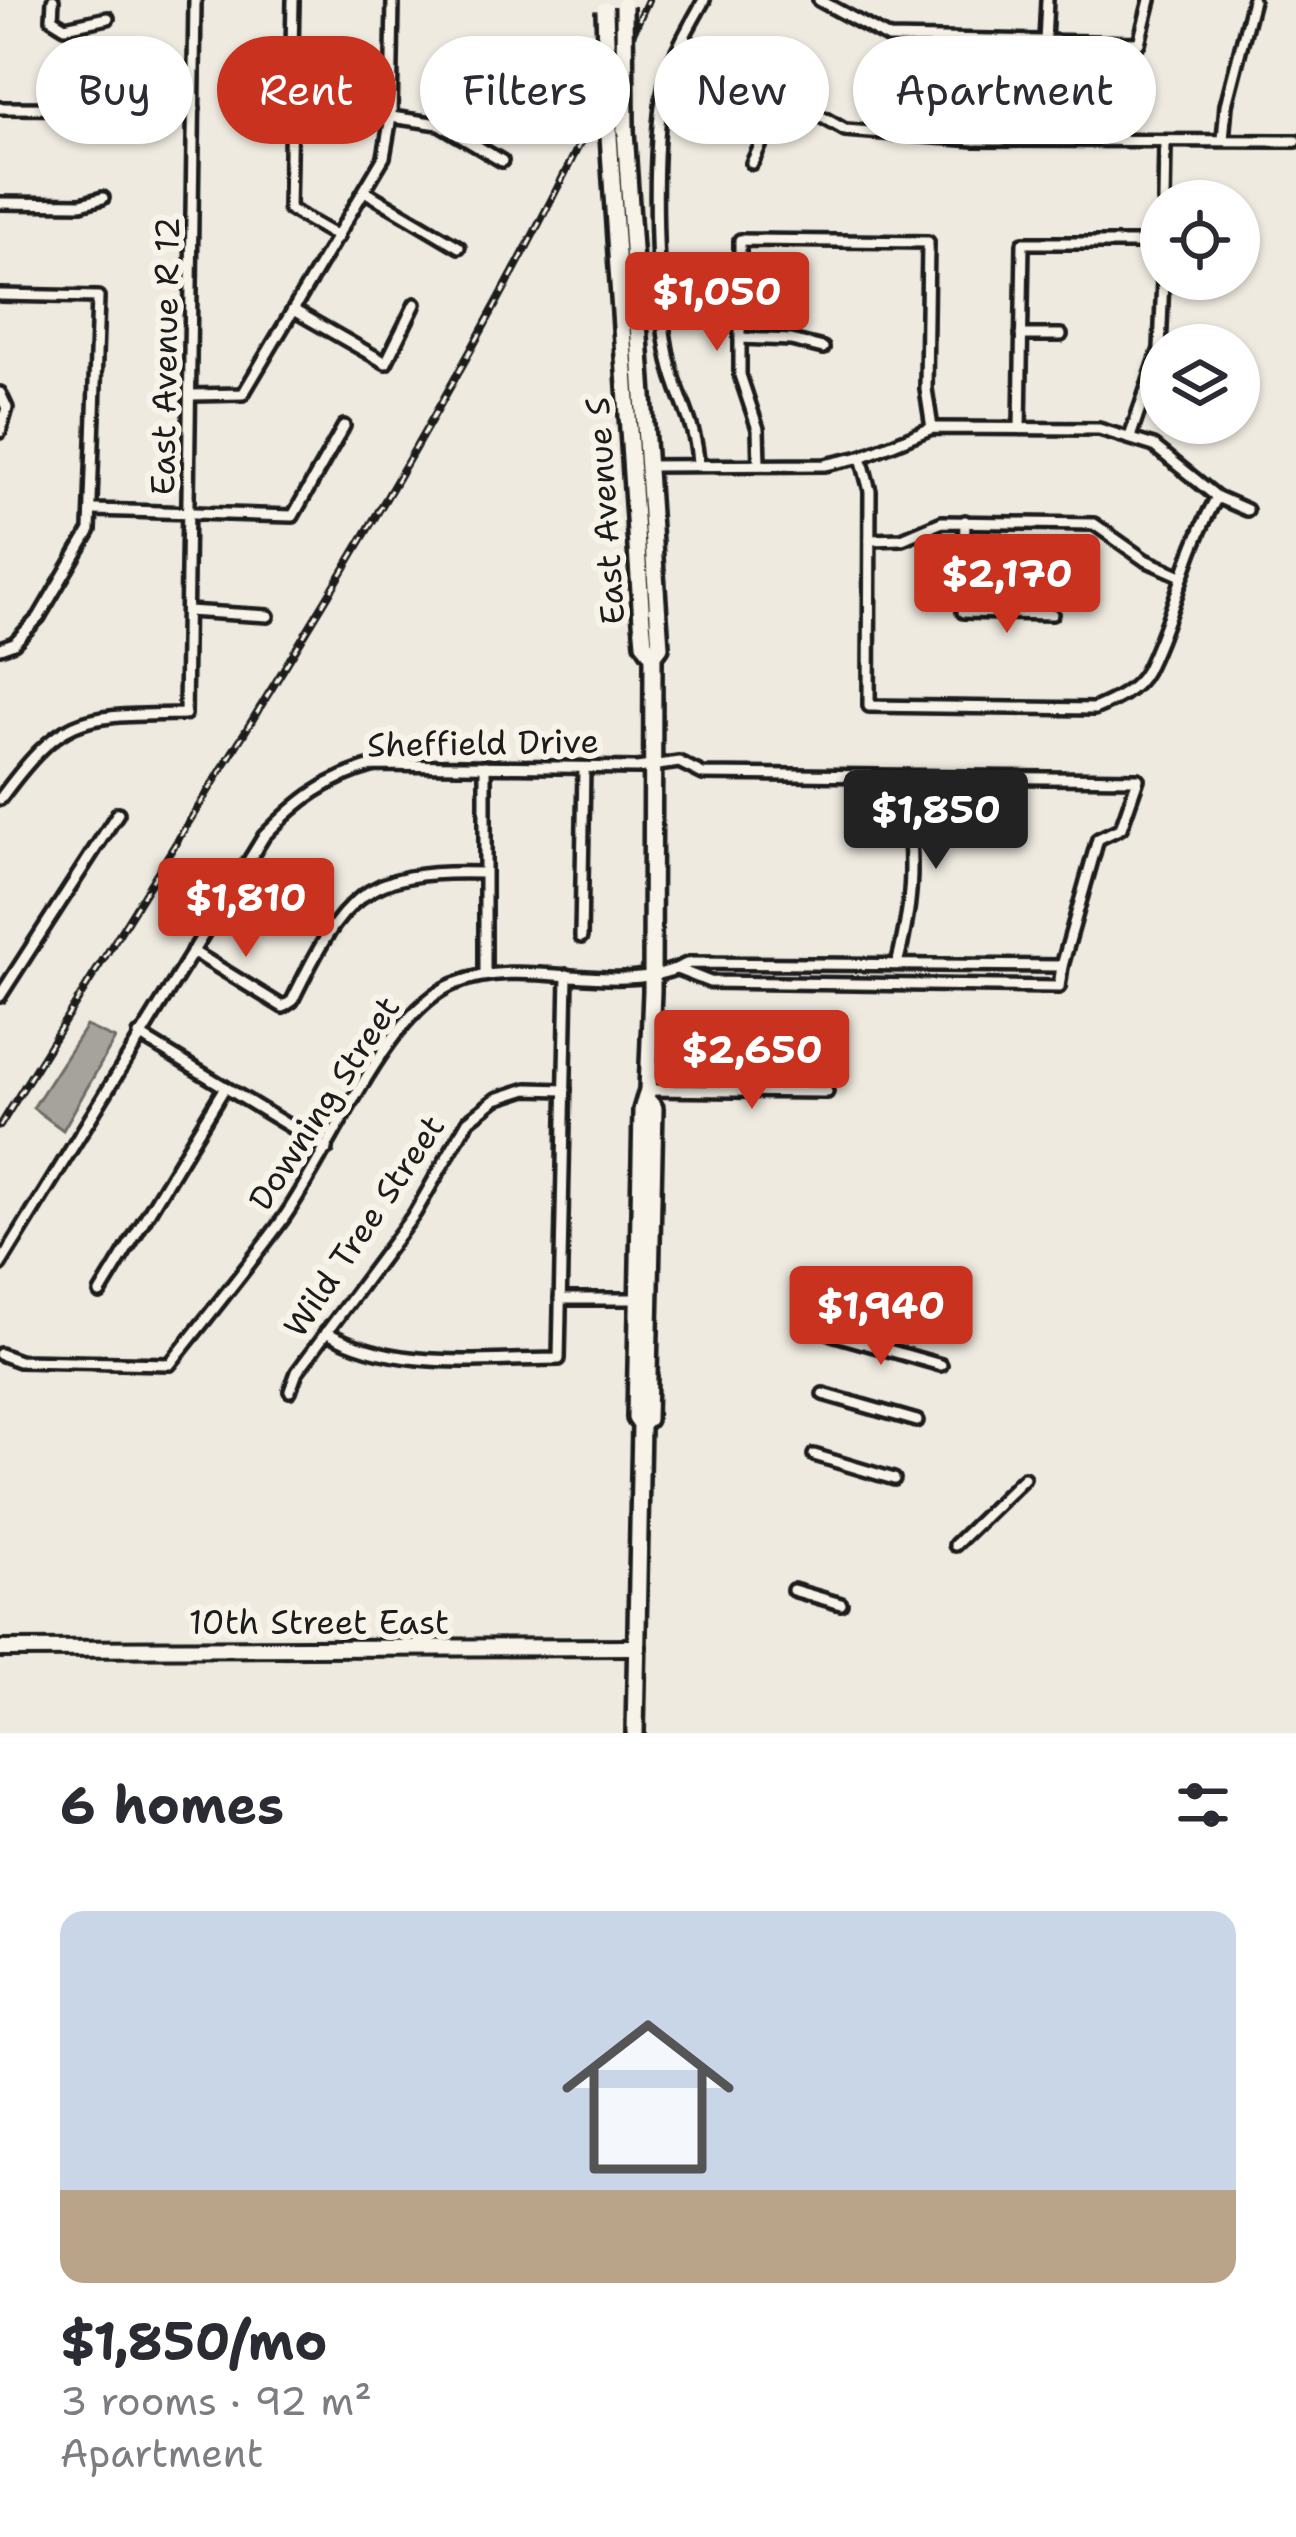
<!DOCTYPE html>
<html lang="en">
<head>
<meta charset="utf-8">
<style>
	body { margin:0; font-family:"Shantell Sans",sans-serif; background:#f7f7f7; color:#2b2b33; height:100vh; display:flex; flex-direction:column; font-size:45px; white-space:nowrap }
	* { box-sizing:border-box; margin:0 }
	p { font-size:39px; color:#7c7c81 }
	.icon { flex:none; width:66px; height:66px; fill:none; stroke:currentColor; stroke-width:2; stroke-linecap:round; stroke-linejoin:round }
	.map { position:relative; height:1733px; overflow:hidden }
	.details { display:flex; flex-direction:column; background:#fff; flex:1 }
	.details>* { flex:none }
	.top-card { position:absolute; left:36px; top:36px; width:1224px; height:108px; display:flex; gap:24px }
	.fabs { position:absolute; left:1140px; top:180px; display:grid; gap:24px }
	.fabs a { display:grid; place-items:center; width:120px; height:120px; border-radius:50%; background:#fff; box-shadow:0 3px 9px #0004; font-size:60px }
	.price { position:absolute; translate:-50% -102px; padding:0 27px; border-radius:12px; background:#c8321e; color:#fff; font-size:39px; line-height:78px; filter:drop-shadow(0 3px 6px #0008) }
	.price::after { content:''; position:absolute; left:50%; top:72px; width:36px; height:27px; margin-left:-18px; background:inherit; clip-path:polygon(0 0,100% 0,50% 100%) }
	.price.active { background:#222; color:#fff }
	ul { padding:0; list-style:none }
	li { display:grid; align-content:center; gap:24px; height:636px; padding:0 60px }
	li span { display:grid; place-items:center; height:372px; border-radius:24px; color:#555 }
	li>.icon { margin-inline-start:auto }
	span .icon { width:216px; height:216px; fill:#fffc; stroke-width:1 }
	li b { font-size:51px }
	h2 { display:flex; justify-content:space-between; align-items:center; height:144px; padding:0 60px; font-size:51px }
	.pill { padding:0 42px; border-radius:54px; background:#fff; box-shadow:0 3px 9px #0004; font-size:42px; line-height:108px }
	.pill.active { background:#c8321e; color:#fff }
	.map>svg:first-child { display:block }
</style>
</head>
<body>
<div class="map">
<svg width="1296" height="1733" viewBox="0 0 1296 1733">
	<rect width="100%" height="100%" fill="#eeeae0"/>
	<filter id="ink" filterUnits="userSpaceOnUse"><feTurbulence type="fractalNoise" baseFrequency=".00833" numOctaves="2"/><feDisplacementMap in="SourceGraphic" scale="24" xChannelSelector="R" yChannelSelector="G"/><feConvolveMatrix kernelMatrix="1 2 1 2 8 2 1 2 1" color-interpolation-filters="sRGB"/></filter>
	<g filter="url(#ink)">
		<polygon fill="#a6a39d" stroke="#6f6d69" stroke-width="3" points="86,1026 115,1039 63,1130 33,1108"/>
		<g fill="none" stroke-linecap="round" stroke-linejoin="round">
			<defs>
				<g id="street">
					<polyline points="53,0 52,19 65,27 108,18"/>
					<polyline points="293,0 289,209 338,237"/>
					<polyline points="819,0 889,38 1139,43 1150,0"/>
					<polyline points="683,39 845,130 975,140 1296,141"/>
					<polyline points="1045,42 1047,0"/>
					<polyline points="0,108 194,109"/>
					<polyline points="391,117 439,124 502,161"/>
					<polyline points="975,140 976,43"/>
					<polyline points="1223,140 1226,105 1253,0"/>
					<polyline points="752,163 783,98"/>
					<polyline points="366,192 459,247"/>
					<polyline points="1164,201 1165,142"/>
					<polyline points="0,203 81,204 103,198"/>
					<polyline points="0,295 98,297 90,530 39,617 14,643 0,648"/>
					<polyline points="295,311 386,363 415,304"/>
					<polyline points="1021,335 1061,335"/>
					<polyline points="740,338 791,340 823,348"/>
					<polyline points="0,393 7,408 0,432"/>
					<polyline points="192,395 243,394 384,157 391,117 393,0"/>
					<polyline points="1020,428 1023,243 1161,243"/>
					<polyline points="1130,437 1160,349 1163,279"/>
					<path d="M861 457 870 491 869 706 1094 709C1115 700 1135 691 1146 671 1174 616 1184 555 1217 497"/>
					<path d="M698 465C697 425 677 397 669 360 655 294 652 159 663 93 669 59 688 29 704 0"/>
					<polyline points="759,465 758,429 740,375 740,240 928,242 926,389 932,428"/>
					<polyline points="646,466 825,465 861,457 932,428 1099,429 1154,446 1217,497 1247,510"/>
					<polyline points="94,510 293,516 344,426"/>
					<polyline points="965,521 963,612 1052,614"/>
					<polyline points="870,540 902,539 942,522 1094,524 1145,560 1179,575"/>
					<polyline points="187,611 268,616"/>
					<polyline points="485,766 485,975"/>
					<path d="M0 799C64 712 82 716 185 714L195 0"/>
					<polyline points="581,937 584,768"/>
					<path d="M192 951 283 1007 292 1001C342 899 362 869 483 873"/>
					<path d="M897 964C917 888 912 852 904 776"/>
					<polyline points="677,969 710,982 1059,987 1062,966"/>
					<polyline points="0,996 118,813"/>
					<polyline points="139,1035 327,1149"/>
					<polyline points="648,1090 827,1092"/>
					<path d="M0 1265 264 836C299 800 327 778 375 765L637 768 679 762 703 774 1138 779 1121 828 1098 839 1062 966 689 963C618 1000 528 954 454 984 386 1011 328 1156 283 1219 247 1268 208 1316 170 1364L19 1361 0 1354"/>
					<polyline points="100,1293 225,1087"/>
					<polyline points="560,1299 639,1299"/>
					<path d="M326 1332C397 1372 480 1359 559 1359L567 975"/>
					<polyline points="832,1334 941,1365"/>
					<polyline points="290,1391 297,1372 415,1213 468,1121 496,1099 527,1089 565,1090"/>
					<polyline points="823,1394 917,1421"/>
					<polyline points="814,1455 894,1479"/>
					<polyline points="955,1545 1024,1478"/>
					<polyline points="793,1590 841,1604"/>
				</g>
				<polyline id="secondary" points="0,1649 638,1647"/>
				<g id="primary">
					<polyline points="625,131 660,647 653,656 652,991 648,1090 642,1110 636,1418 641,1425 635,1733"/>
					<polyline points="609,136 642,621 644,643 653,656"/>
					<polyline points="641,1425 647,1419 654,1108 647,1100"/>
				</g>
			</defs>
			<use href="#street" stroke="#1c1c1c" stroke-width="18"/>
			<use href="#secondary" stroke="#1c1c1c" stroke-width="22"/>
			<use href="#primary" stroke="#1c1c1c" stroke-width="24"/>
			<use href="#street" stroke="#f7f3e8" stroke-width="9"/>
			<use href="#secondary" stroke="#f7f3e8" stroke-width="14"/>
			<use href="#primary" stroke="#f7f3e8" stroke-width="15"/>
			<defs>
				<path id="rail" d="M0 1126C226 757 470 395 648 0"/>
			</defs>
			<use href="#rail" stroke="#1c1c1c" stroke-width="8"/>
			<use href="#rail" stroke="#f7f3e8" stroke-width="3" stroke-dasharray="9" stroke-linecap="butt"/>
			<defs>
				<g id="primary-bridge">
					<polyline points="624,6 625,131"/>
					<polyline points="605,10 609,136"/>
				</g>
			</defs>
			<use href="#primary-bridge" stroke="#1c1c1c" stroke-width="24" stroke-linecap="butt"/>
			<use href="#primary-bridge" stroke="#f7f3e8" stroke-width="15"/>
		</g>
	</g>
	<g text-anchor="middle" dominant-baseline="central" stroke-width="12" stroke-linejoin="round" paint-order="stroke">
		<g font-size="33" fill="#1c1c1c" stroke="#f7f3e8">
			<text transform="translate(165 356) rotate(-89)">East Avenue R 12</text>
			<text transform="translate(605 511) rotate(-94)">East Avenue S</text>
			<text transform="translate(483 743) rotate(-1)">Sheffield Drive</text>
			<text transform="translate(324 1103) rotate(-57)">Downing Street</text>
			<text transform="translate(364 1226) rotate(-56)">Wild Tree Street</text>
			<text x="319" y="1622">10th Street East</text>
		</g>
	</g>
</svg>
<div class="fabs">
<a><svg class="icon" aria-label="locate" viewBox="0 0 24 24"><circle cx="12" cy="12" r="6"/><path d="M12 2v4M12 18v4M2 12h4M18 12h4"/></svg></a>
<a><svg class="icon" aria-label="layers" viewBox="0 0 24 24"><path d="M12 4l9 5-9 5-9-5zM3 14l9 5 9-5"/></svg></a>
</div>
<b class="price" style="left:717px;top:354px">$1,050</b>
<b class="price" style="left:1007px;top:636px">$2,170</b>
<b class="price active" style="left:936px;top:872px">$1,850</b>
<b class="price" style="left:246px;top:960px">$1,810</b>
<b class="price" style="left:752px;top:1112px">$2,650</b>
<b class="price" style="left:881px;top:1368px">$1,940</b>
<div class="top-card">
<a class="pill">Buy</a>
<a class="pill active">Rent</a>
<a class="pill">Filters</a>
<a class="pill">New</a>
<a class="pill">Apartment</a>
</div>
</div>
<section class="details">
<h2>6 homes<svg class="icon" aria-label="filters" viewBox="0 0 24 24"><path d="M4 7h16M4 17h16"/><circle cx="9" cy="7" r="2"/><circle cx="15" cy="17" r="2"/></svg></h2>
<ul>
<li><span style="background:linear-gradient(#c9d6e8 75%,#b9a48a 0)"><svg class="icon" aria-label="home" viewBox="0 0 24 24"><path d="M3 11l9-7 9 7M6 9v11h12V9"/></svg></span><div><b>$1,850/mo</b><p>3 rooms · 92 m²</p><p>Apartment</p></div></li>
</ul>
</section>
</body>
</html>
